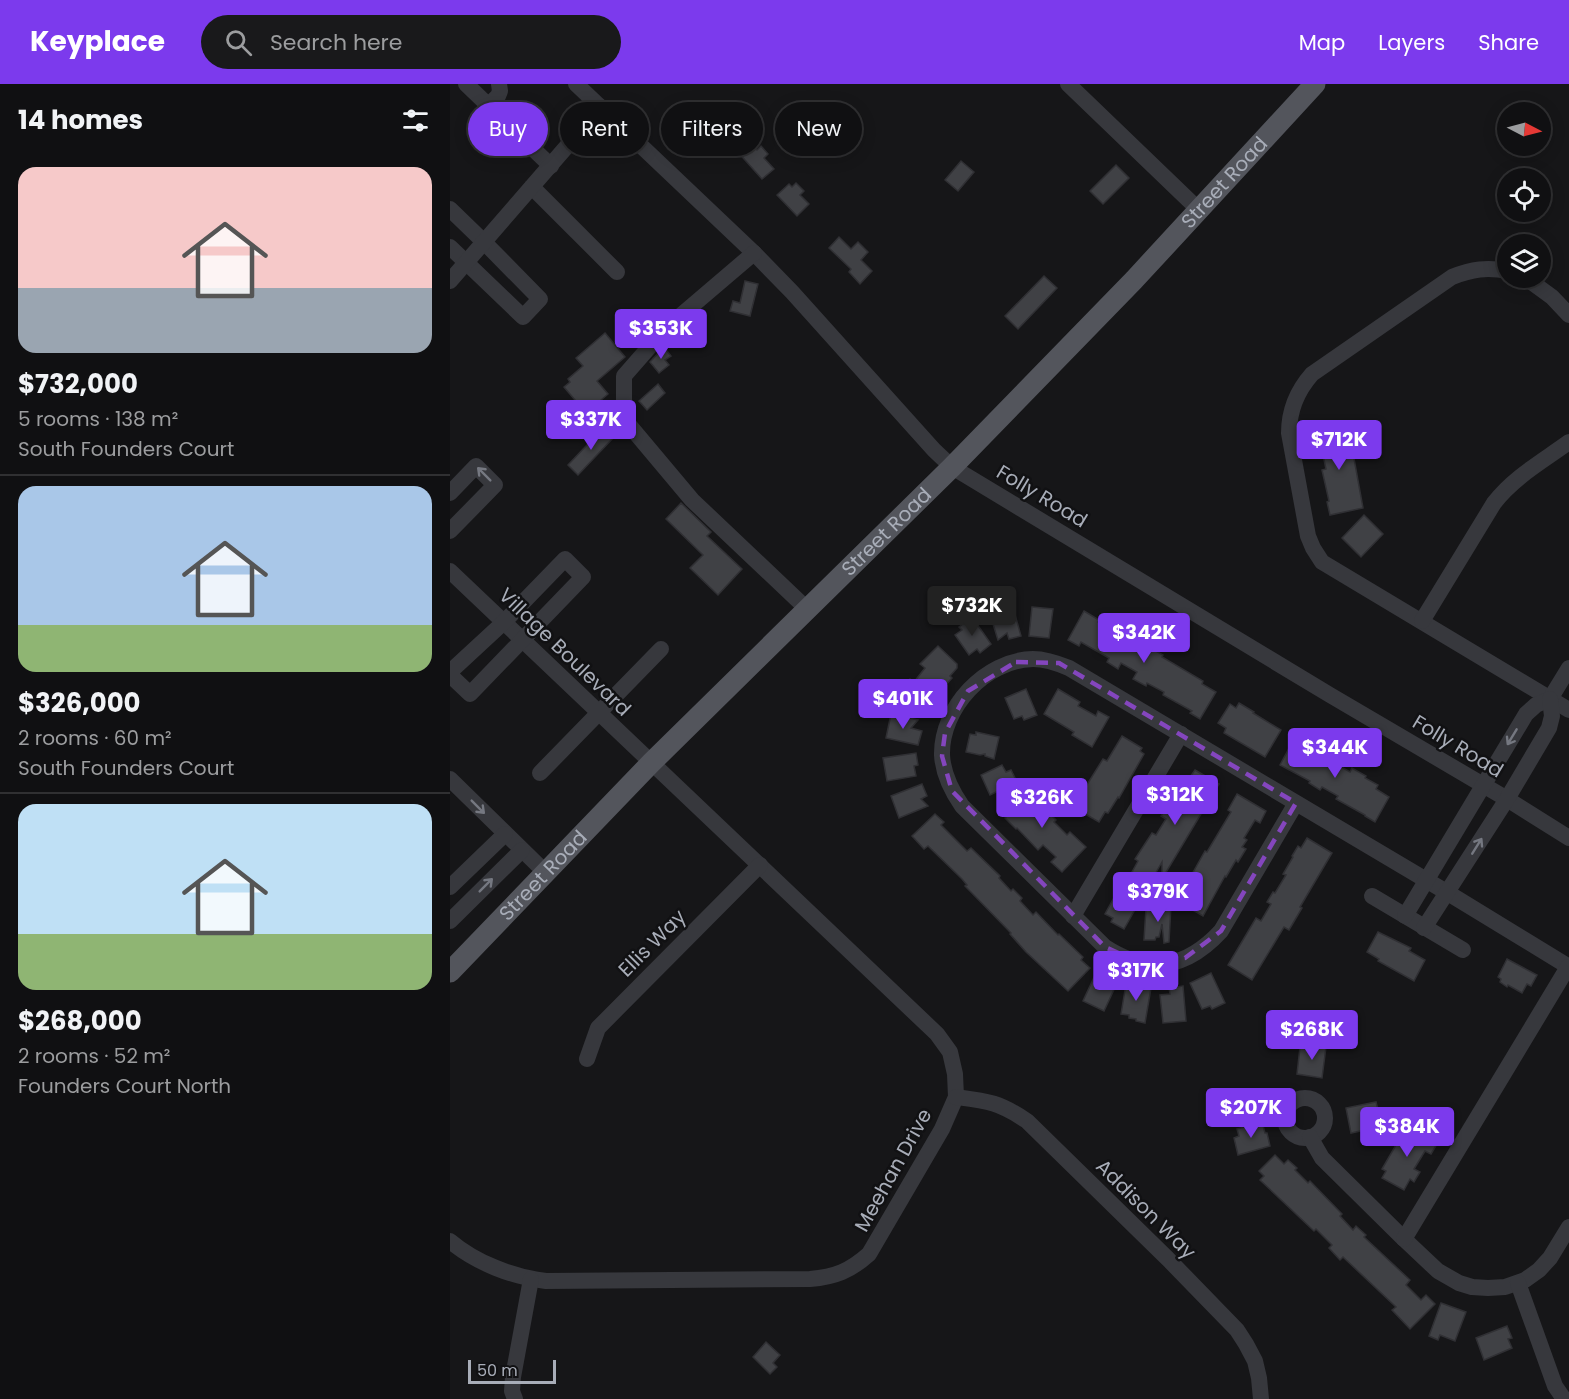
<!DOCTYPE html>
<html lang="en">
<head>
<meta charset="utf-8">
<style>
	body { margin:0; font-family:Poppins,sans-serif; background:#19191b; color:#f1f3f6; height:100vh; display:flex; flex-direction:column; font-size:22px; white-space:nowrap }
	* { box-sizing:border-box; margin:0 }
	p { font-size:20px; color:#9c9d9f }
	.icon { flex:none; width:33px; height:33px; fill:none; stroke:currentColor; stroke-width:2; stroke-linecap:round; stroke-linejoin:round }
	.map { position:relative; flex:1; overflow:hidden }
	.sheet { display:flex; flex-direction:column; background:#101012; width:450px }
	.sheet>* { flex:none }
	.banner { position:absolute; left:18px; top:18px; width:570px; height:54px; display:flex; gap:12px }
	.needle { width:39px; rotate:96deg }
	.buttons { position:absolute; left:1047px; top:18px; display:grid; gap:12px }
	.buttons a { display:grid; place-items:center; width:54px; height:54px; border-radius:50%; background:#101012; box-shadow:0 3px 15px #0003,0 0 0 2px #303032; font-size:30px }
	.scale { position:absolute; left:18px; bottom:15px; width:88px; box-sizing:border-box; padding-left:6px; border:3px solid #a8adb8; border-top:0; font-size:16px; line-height:21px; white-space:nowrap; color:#a8adb8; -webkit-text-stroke:4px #111113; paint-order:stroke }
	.price { position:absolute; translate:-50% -51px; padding:0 14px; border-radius:6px; background:#7c3aed; color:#fff; font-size:20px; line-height:39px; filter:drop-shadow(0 2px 3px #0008) }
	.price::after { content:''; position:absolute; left:50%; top:36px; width:18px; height:14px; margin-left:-9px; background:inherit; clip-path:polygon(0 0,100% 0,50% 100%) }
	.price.current { background:#222; color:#fff }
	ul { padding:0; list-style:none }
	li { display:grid; align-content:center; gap:12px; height:318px; padding:0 18px }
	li+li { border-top:2px solid #303032 }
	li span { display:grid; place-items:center; height:186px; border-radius:18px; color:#555 }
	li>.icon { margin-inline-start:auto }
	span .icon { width:108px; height:108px; fill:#fffc; stroke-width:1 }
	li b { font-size:26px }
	h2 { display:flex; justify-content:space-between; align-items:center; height:72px; padding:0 18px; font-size:26px }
	.chip { padding:0 21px; border-radius:27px; background:#101012; box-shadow:0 3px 15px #0003,0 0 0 2px #303032; font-size:21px; line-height:54px }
	.chip.current { background:#7c3aed; color:#fff }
	header { display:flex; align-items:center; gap:36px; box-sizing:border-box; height:84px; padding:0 30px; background:#7c3aed; color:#fff }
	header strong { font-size:28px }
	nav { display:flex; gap:33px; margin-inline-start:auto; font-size:21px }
	.search { width:420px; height:54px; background:#19191b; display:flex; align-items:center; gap:15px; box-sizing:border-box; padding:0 21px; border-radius:33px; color:#9c9d9f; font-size:22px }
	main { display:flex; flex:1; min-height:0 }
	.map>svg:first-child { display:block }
</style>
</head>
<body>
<header>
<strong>Keyplace</strong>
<div class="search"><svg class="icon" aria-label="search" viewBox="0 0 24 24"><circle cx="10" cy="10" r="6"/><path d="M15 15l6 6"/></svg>Search here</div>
<nav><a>Map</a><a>Layers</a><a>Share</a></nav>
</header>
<main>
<section class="sheet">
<h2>14 homes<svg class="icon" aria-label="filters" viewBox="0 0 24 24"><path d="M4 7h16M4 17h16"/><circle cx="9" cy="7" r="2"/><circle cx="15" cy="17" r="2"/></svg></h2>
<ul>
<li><span style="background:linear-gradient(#f6c9c9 65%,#9aa5b1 0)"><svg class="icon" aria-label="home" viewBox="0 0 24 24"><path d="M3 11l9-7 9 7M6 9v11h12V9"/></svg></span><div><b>$732,000</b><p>5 rooms · 138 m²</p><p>South Founders Court</p></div></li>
<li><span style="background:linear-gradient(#a9c7e8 75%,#8fb573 0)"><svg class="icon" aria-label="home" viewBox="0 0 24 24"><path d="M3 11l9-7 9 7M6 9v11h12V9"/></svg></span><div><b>$326,000</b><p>2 rooms · 60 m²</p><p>South Founders Court</p></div></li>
<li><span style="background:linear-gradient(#bfe0f5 70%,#8fb573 0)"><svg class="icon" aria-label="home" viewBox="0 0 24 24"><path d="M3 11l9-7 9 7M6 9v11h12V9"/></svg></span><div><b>$268,000</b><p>2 rooms · 52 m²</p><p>Founders Court North</p></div></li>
</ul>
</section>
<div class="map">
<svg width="1119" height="1315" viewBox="0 0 1119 1315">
	<rect width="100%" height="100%" fill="#161618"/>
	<g fill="#404145" stroke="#303034" stroke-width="1.5">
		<polygon points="297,56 307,66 311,62 318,70 314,74 324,85 312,95 286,66"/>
		<polygon points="511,77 524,88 508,107 495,96"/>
		<polygon points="666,81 679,94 653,120 640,107"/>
		<polygon points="346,99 354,107 350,111 359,120 347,132 327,111 339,100 342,103"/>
		<polygon points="389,153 401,165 408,158 418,168 411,176 422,187 410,200 399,188 401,185 379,164"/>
		<polygon points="594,192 607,204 568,245 555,232"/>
		<polygon points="295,197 308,200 300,232 280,227 283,217 290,219"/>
		<polygon points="155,249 175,273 147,297 158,310 136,329 114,303 120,298 118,295 133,282 126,274"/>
		<polygon points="214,263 221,272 215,276 219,281 209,289 200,278"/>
		<polygon points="208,300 215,309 197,326 189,317"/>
		<polygon points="892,340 898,370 903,369 913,424 880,431 877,418 879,417 872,386 876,385 872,366 868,366 866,355 868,355 867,348 871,347 870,344"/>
		<polygon points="154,343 164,353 128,391 118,381"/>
		<polygon points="231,419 261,448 257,452 292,485 268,511 240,484 253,471 216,435"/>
		<polygon points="914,431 933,450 911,473 892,454"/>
		<polygon points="562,520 571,552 559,555 557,549 548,556 539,527"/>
		<polygon points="582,523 603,525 599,554 579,552"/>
		<polygon points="634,527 649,536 648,538 654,542 653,543 668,552 671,547 713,571 712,573 753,597 752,600 766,608 750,635 740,629 742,627 713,611 714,608 697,599 696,602 683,595 687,588 671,579 668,585 657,578 659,574 631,558 629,562 618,556"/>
		<polygon points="522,533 541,560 530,569 527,565 519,571 505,551 512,546 509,543"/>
		<polygon points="488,562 507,580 507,584 500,592 502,594 494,603 493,602 474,627 449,609 460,595 464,598 475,584 470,580"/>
		<polygon points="576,605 587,631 574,636 572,632 564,635 555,614"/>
		<polygon points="608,605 630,618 628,622 646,632 648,627 659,633 642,663 622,651 624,648 594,630"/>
		<polygon points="789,619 804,628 803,629 831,646 815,673 774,649 776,644 768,639 780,620 786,624"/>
		<polygon points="441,630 468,636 461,644 472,647 468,661 436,654"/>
		<polygon points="526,648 549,653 544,675 535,672 535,670 530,671 516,668 520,650 526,651"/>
		<polygon points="672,652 692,664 690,667 694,670 669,714 668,713 658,729 655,728 649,738 623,723 653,675 657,677"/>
		<polygon points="845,653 874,669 872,672 900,688 902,684 916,692 915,694 928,701 926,705 939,713 925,738 915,732 915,731 886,715 888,712 872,703 870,706 859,699 860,697 830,681"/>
		<polygon points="466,669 468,681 464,682 466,692 437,697 433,674"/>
		<polygon points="552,681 556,688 561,686 567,698 540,711 531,691"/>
		<polygon points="745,686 769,700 712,795 712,778 700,799 682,788 688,777 685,775 702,749 706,751 716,735 711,732 718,721 722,724 732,706 727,704 733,693 738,696"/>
		<polygon points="472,700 477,712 471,715 478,722 449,734 441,712"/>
		<polygon points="570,703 594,726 595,725 606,736 604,738 617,751 620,748 636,763 612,788 601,778 606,773 593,761 588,766 567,744 566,745 555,734 558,731 551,724"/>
		<polygon points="787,710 816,727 810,739 805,736 794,754 797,756 792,763 796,765 788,778 786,776 776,793 775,792 753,832 727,817 755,767 757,768 781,728 778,726"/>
		<polygon points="485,730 494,738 491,741 517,767 521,764 550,792 549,794 561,807 563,805 572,814 570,817 583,831 586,828 608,851 609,850 633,873 631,876 640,884 618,907 576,868 560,850 561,849 515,802 517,801 512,795 478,762 474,765 462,752"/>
		<polygon points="857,754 882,769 850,823 852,824 839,846 834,843 802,896 778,881 806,834 811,837 821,820 817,818 823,808 825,809 836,791 833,790 843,773 842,772 848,762 851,764"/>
		<polygon points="675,805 691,815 674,845 661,838 663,834 655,830 667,808 671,811"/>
		<polygon points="711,821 721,821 719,858 714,859 712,840 709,853 706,853 705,856 694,856 696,824 711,825"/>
		<polygon points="928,848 961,864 959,867 975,876 964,897 928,877 929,875 917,868"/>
		<polygon points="1057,875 1087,891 1081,902 1077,900 1072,909 1058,901 1057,903 1050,898 1051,895 1048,893"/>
		<polygon points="647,887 658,892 657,894 667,899 654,927 633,917"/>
		<polygon points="761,889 775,919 762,925 760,922 752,925 740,899"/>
		<polygon points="676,900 701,904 695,939 686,937 686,935 679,934 679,931 671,930"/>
		<polygon points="733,902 736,937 713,939 710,911 720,910 719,904"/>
		<polygon points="857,961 876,963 872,994 847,990 850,963 857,964"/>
		<polygon points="926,1018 930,1034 927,1035 929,1043 901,1049 896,1024"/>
		<polygon points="812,1038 815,1049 817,1049 820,1062 788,1071 784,1054 789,1052 787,1045"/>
		<polygon points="957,1042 987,1060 981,1070 975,1067 964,1085 970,1088 964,1098 960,1095 954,1106 932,1094 936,1087 932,1085"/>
		<polygon points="825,1071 834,1080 838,1076 847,1084 845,1086 858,1099 860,1097 892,1130 890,1132 903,1146 906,1142 916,1151 914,1153 960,1196 956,1201 971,1216 976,1211 985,1220 960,1245 942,1226 946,1223 893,1173 890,1176 879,1164 882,1161 866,1145 864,1147 810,1096 814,1092 809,1087"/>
		<polygon points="991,1219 1016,1228 1005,1257 990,1251 988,1256 979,1252"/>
		<polygon points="1057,1242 1062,1254 1058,1255 1062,1264 1034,1276 1026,1254"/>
		<polygon points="316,1258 330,1271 323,1279 327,1283 320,1290 303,1273"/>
	</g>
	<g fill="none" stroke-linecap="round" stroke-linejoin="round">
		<g stroke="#37383d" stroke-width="16">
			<polyline points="16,0 101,82"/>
			<polyline points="126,0 304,169 342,208 484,366 502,383 880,611 1057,715 1119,754"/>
			<polyline points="618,0 749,126"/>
			<polyline points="38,22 48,12 50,7 49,0"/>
			<polyline points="82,103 167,188"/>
			<polyline points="0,125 34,158 90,215 73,233 0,163"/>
			<polyline points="304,169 216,244 174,292 174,335 242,416 357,525"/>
			<path d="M1058 187C1037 183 1022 185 1002 193L862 290C847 307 839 326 839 349L858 452 863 464 872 478 1119 626"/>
			<polyline points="1076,194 1102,213 1119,231"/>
			<polyline points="0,197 151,23"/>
			<polyline points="0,409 26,382 45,401 0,447"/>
			<path d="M0 487 487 950 500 968 505 990 506 1013 492 1045 419 1170C400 1187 385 1193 360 1195L96 1197C63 1193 26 1179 0 1157"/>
			<path d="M972 537 1044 419C1064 393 1093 377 1119 358"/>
			<polyline points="0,588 54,538 115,475 133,493 20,610 0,591"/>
			<polyline points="90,689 211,565"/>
			<polyline points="0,695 96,789"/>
			<path d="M846 719 771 847C736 885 698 891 655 863L512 722C501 706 493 690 492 671 491 624 535 576 583 575 596 575 607 579 619 584L998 809 1119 883"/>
			<polyline points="0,803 55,750"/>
			<polyline points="922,812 1013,866"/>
			<polyline points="623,832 731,650"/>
			<polyline points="955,832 1076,630 1086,621 1100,615 1119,584"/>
			<polyline points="0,837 72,766"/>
			<polyline points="974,844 1057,715 1099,644 1102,632 1100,615"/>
			<polyline points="137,975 148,944 310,781"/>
			<path d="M506 1013C537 1017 549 1018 577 1037L718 1175 787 1246 796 1260 805 1277 809 1294 811 1315"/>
			<circle cx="855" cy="1034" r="20"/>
			<polyline points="860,1053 872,1074 954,1155 988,1187 1009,1199 1022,1203 1038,1204 1055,1203 1075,1196 1089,1186 1100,1174 1119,1143"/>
			<polyline points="954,1155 1118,883"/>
			<polyline points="1068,1199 1105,1302 1114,1315"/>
			<polyline points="65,1315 62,1307 63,1293 81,1195"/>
		</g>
		<path stroke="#53555c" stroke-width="21" id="s1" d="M0 888 201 679 502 383 684 196 865 0"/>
	</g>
	<defs><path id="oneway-shaft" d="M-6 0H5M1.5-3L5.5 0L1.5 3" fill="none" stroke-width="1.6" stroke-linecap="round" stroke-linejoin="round" transform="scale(1.5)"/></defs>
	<g stroke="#757881">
		<use href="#oneway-shaft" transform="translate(34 390) rotate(-135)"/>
		<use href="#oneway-shaft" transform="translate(1062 653) rotate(121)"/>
		<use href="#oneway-shaft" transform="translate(28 723) rotate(45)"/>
		<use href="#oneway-shaft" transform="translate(1027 762) rotate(-58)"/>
		<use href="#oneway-shaft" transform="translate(36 801) rotate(-45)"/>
	</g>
	<path fill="none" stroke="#8446be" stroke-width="4.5" stroke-dasharray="12 8" stroke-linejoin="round" d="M566 578 609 579 846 719 771 847 735 874 691 879 655 863 502 707 492 672 495 649 518 607Z"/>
	<g text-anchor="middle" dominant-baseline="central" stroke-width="5" stroke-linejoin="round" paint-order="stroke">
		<g font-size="20" fill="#a8adb8" stroke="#111113">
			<text stroke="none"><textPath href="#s1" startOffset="1106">Street Road</textPath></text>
			<text transform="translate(592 412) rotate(31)">Folly Road</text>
			<text stroke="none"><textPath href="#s1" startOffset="620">Street Road</textPath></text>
			<text transform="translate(115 568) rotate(44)">Village Boulevard</text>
			<text transform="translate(1008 662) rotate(31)">Folly Road</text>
			<text stroke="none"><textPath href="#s1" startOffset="134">Street Road</textPath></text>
			<text transform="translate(202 859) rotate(-45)">Ellis Way</text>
			<text transform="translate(443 1086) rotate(-61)">Meehan Drive</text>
			<text transform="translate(696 1125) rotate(45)">Addison Way</text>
		</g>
	</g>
</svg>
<div class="buttons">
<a><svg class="needle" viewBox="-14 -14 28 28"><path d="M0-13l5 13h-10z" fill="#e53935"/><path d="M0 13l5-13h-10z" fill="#9c9d9f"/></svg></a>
<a><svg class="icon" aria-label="locate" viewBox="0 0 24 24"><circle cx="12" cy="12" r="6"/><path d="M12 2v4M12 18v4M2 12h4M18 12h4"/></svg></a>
<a><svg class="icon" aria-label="layers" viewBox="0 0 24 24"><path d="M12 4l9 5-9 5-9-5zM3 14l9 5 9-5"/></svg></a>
</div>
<div class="scale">50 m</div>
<b class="price" style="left:211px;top:276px">$353K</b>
<b class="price" style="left:141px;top:367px">$337K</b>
<b class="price" style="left:889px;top:387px">$712K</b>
<b class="price current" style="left:522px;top:553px">$732K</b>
<b class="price" style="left:694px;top:580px">$342K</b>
<b class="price" style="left:453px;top:646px">$401K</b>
<b class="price" style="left:885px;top:695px">$344K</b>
<b class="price" style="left:725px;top:742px">$312K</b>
<b class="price" style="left:592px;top:745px">$326K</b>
<b class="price" style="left:708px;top:839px">$379K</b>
<b class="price" style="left:686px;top:918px">$317K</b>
<b class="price" style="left:862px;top:977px">$268K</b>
<b class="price" style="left:801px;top:1055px">$207K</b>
<b class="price" style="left:957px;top:1074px">$384K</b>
<div class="banner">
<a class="chip current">Buy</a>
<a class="chip">Rent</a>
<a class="chip">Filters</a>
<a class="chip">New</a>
</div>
</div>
</main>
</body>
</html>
